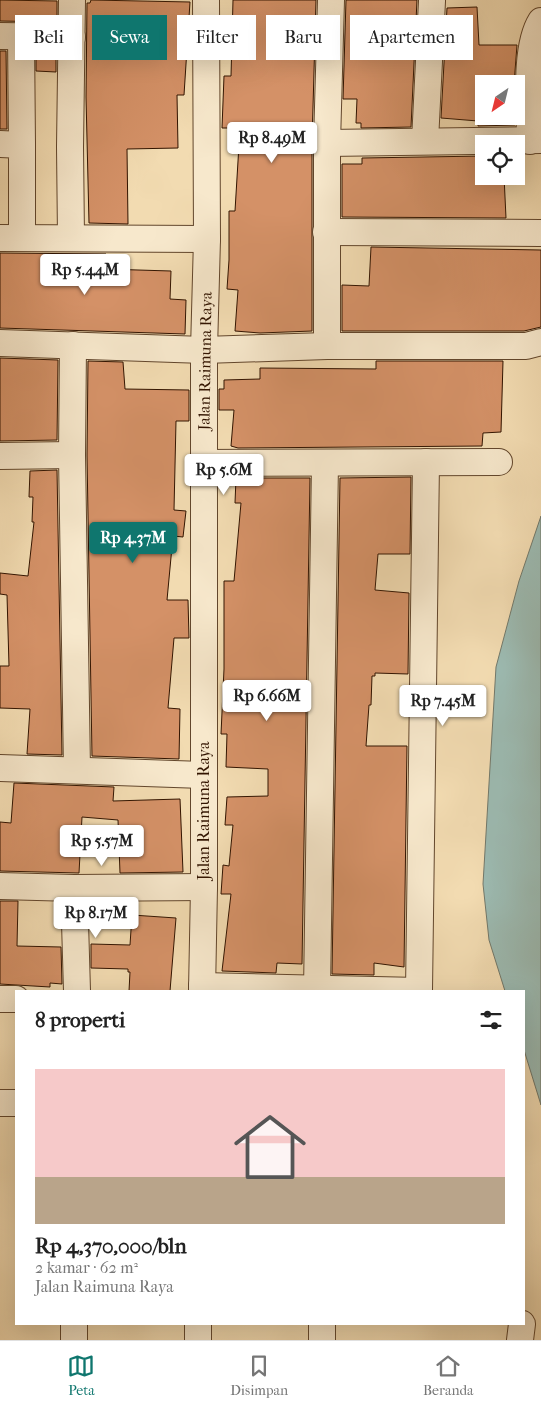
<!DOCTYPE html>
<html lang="id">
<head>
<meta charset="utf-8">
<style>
	body { margin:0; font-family:"IM FELL French Canon",serif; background:#f2f2f2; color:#222; height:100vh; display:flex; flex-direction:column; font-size:19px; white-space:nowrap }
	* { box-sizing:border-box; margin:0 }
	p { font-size:16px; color:#767676 }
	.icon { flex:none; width:28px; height:28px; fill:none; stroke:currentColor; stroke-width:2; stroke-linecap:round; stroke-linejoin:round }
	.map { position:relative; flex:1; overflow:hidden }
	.drawer { position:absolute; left:15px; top:990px; width:510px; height:335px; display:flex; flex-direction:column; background:#fff; border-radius:0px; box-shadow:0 5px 20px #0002 }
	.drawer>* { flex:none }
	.hud { position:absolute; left:15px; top:15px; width:511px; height:45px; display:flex; gap:10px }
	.needle { width:32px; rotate:215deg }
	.tools { position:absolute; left:475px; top:75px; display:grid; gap:10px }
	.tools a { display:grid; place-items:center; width:50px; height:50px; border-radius:0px; background:#fff; box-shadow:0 5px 20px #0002; font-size:25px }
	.price { position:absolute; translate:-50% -42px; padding:0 11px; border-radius:5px; background:#fff; color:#222; font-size:16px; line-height:32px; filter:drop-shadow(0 1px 2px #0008) }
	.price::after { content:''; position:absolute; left:50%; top:30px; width:15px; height:11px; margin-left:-8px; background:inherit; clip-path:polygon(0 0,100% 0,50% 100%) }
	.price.on { background:#0f766e; color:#fff }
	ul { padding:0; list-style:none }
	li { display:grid; align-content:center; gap:10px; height:265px; padding:0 20px }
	li span { display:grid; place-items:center; height:155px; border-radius:0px; color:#555 }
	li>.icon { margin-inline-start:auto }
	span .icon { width:90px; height:90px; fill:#fffc; stroke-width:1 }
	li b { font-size:21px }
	h2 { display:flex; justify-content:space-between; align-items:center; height:60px; padding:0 20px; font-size:21px }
	.tag { padding:0 18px; border-radius:0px; background:#fff; box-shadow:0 5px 20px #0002; font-size:18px; line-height:45px }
	.tag.on { background:#0f766e; color:#fff }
	.tabs { display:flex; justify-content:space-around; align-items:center; height:70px; border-top:1px solid #e0e0e0; background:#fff; font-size:14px; color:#767676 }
	.tabs a { display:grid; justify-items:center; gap:2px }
	.tabs .on { color:#0f766e }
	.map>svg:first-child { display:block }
</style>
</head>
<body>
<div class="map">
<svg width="541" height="1340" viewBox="0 0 541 1340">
	<rect width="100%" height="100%" fill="#f2dbb1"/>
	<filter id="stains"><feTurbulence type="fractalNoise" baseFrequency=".004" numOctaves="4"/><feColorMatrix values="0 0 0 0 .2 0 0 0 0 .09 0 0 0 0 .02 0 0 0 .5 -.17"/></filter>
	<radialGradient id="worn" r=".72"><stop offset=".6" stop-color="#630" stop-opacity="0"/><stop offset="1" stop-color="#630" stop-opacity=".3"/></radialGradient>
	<polygon fill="#9cbab1" stroke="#72786a" points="541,516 541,1105 524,1050 524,991 505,991 489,940 483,884 496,667 519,581"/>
	<g fill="#d49167" stroke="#321400">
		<polygon points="0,0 57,1 57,22 0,21"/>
		<polygon points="91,0 190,2 184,95 177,95 178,148 127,149 128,224 89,223 86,97 87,3 90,3"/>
		<polygon points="233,0 316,0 312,143 312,331 260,333 235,331 238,290 227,289 229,260 229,211 235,211 240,128 222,128 224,76 231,76"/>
		<polygon points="346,0 417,0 411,127 361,128 361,123 356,123 357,99 343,99"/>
		<polygon points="477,7 479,45 517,45 514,84 484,84 484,116 514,116 515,125 478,126 478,121 441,118 447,8"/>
		<polygon points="0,51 6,51 7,129 0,129"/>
		<polygon points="36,52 56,52 56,72 36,71"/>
		<polygon points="484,156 484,176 504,176 506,218 342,217 342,164 362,164 362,158"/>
		<polygon points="371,247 541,250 541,327 524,331 342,331 342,285 369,286"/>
		<polygon points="0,253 106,254 105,269 171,271 170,299 186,300 185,334 0,328"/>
		<polygon points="0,358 58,360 57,440 0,441"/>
		<polygon points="88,361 123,362 125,389 189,390 189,421 176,421 174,510 186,511 183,537 173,536 167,600 188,600 189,638 174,638 168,708 180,709 179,759 92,756 87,455"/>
		<polygon points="376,361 503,361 501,432 483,433 482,446 238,448 231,446 234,410 219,410 219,389 224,389 224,380 260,379 260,368 376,369"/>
		<polygon points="57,470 62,755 27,754 30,709 0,708 0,666 9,666 7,595 0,594 0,573 28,576 34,522 32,522 33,497 29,497 30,471"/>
		<polygon points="411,477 410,554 378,554 375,590 409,593 408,674 375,673 375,676 372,676 371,705 369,705 366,746 407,746 404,967 374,963 374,975 332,974 340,478"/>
		<polygon points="236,478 310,478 302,964 277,963 276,973 222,971 231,894 221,894 223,865 229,866 233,825 225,825 227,797 268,796 268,769 226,767 227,734 221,734 224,669 224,581 234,581 241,503 235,503"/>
		<polygon points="14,783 114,787 113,801 180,799 183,872 120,873 118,820 82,817 79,873 0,871 0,822 11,823"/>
		<polygon points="0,901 18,901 17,946 61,947 62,984 50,983 50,987 0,984"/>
		<polygon points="132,915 176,918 170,991 129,991 130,972 128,972 128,969 91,968 91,944 130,945"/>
	</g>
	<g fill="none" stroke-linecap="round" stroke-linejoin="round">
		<defs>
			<g id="street">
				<polyline points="0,36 72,37"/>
				<polyline points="21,36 22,145"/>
				<polyline points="425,141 432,1"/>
				<path d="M530 141C530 108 524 48 541 21"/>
				<polyline points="327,143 541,140"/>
				<polyline points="0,144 22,145 22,238"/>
				<polyline points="326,232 541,233"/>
				<polyline points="0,238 207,239"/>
				<polyline points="71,238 70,147 72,0"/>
				<polyline points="0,343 204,350 327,346 526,346 541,342"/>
				<polyline points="73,345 72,455 77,770"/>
				<polyline points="327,346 327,143 331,0"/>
				<polyline points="0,456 72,455"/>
				<polyline points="203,463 499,462"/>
				<polyline points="0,768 203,775"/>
				<polyline points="0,886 74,888 204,887"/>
				<polyline points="74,888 77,991"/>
				<polyline points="202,986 419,991"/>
				<polyline points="202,991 204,887 204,350 207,239 206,0"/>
				<polyline points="317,991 325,463"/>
				<polyline points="419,991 426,462"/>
				<polyline points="0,999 16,999"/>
				<polyline points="0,1103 16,1103"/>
				<polyline points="322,1324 322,1340"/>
				<polyline points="74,1340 74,1324"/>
				<polyline points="198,1340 198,1324"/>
				<polyline points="520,1340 522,1324"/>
			</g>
		</defs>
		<use href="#street" stroke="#62462c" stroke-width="28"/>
		<use href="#street" stroke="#f7e8cc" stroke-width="26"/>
	</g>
	<g text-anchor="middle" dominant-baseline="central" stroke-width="5" stroke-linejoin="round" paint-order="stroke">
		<g font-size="16" fill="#321400" stroke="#f7e8cc">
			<text transform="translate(205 361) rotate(-89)">Jalan Raimuna Raya</text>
			<text transform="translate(203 811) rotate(-90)">Jalan Raimuna Raya</text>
		</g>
	</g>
	<rect width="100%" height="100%" filter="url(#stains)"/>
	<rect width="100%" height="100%" fill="url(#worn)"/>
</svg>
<div class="tools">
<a><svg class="needle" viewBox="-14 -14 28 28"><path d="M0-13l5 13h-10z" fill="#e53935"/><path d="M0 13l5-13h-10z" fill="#767676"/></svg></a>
<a><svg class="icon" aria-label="locate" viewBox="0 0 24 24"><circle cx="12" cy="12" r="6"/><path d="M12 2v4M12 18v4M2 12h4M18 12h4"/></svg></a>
</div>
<b class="price" style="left:272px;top:164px">Rp 8.49M</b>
<b class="price" style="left:85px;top:296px">Rp 5.44M</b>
<b class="price" style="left:224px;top:496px">Rp 5.6M</b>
<b class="price on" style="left:133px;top:564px">Rp 4.37M</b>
<b class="price" style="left:267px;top:722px">Rp 6.66M</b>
<b class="price" style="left:443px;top:727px">Rp 7.45M</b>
<b class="price" style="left:102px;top:867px">Rp 5.57M</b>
<b class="price" style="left:96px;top:939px">Rp 8.17M</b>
<div class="hud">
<a class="tag">Beli</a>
<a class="tag on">Sewa</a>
<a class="tag">Filter</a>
<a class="tag">Baru</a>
<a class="tag">Apartemen</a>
</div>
<section class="drawer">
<h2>8 properti<svg class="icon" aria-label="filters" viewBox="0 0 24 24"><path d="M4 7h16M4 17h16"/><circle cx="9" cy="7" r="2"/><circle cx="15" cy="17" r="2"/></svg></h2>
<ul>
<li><span style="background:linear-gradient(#f6c9c9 70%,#b9a48a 0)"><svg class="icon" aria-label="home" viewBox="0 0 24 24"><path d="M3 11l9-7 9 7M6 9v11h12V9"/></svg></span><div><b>Rp 4,370,000/bln</b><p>2 kamar · 62 m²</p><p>Jalan Raimuna Raya</p></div></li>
</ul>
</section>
</div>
<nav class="tabs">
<a class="on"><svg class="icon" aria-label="map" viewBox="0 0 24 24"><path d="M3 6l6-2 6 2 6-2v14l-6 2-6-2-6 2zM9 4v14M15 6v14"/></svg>Peta</a>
<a><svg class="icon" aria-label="saved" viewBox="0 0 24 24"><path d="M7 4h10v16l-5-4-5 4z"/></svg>Disimpan</a>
<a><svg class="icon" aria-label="home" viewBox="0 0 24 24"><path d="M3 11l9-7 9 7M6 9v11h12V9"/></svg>Beranda</a>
</nav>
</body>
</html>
